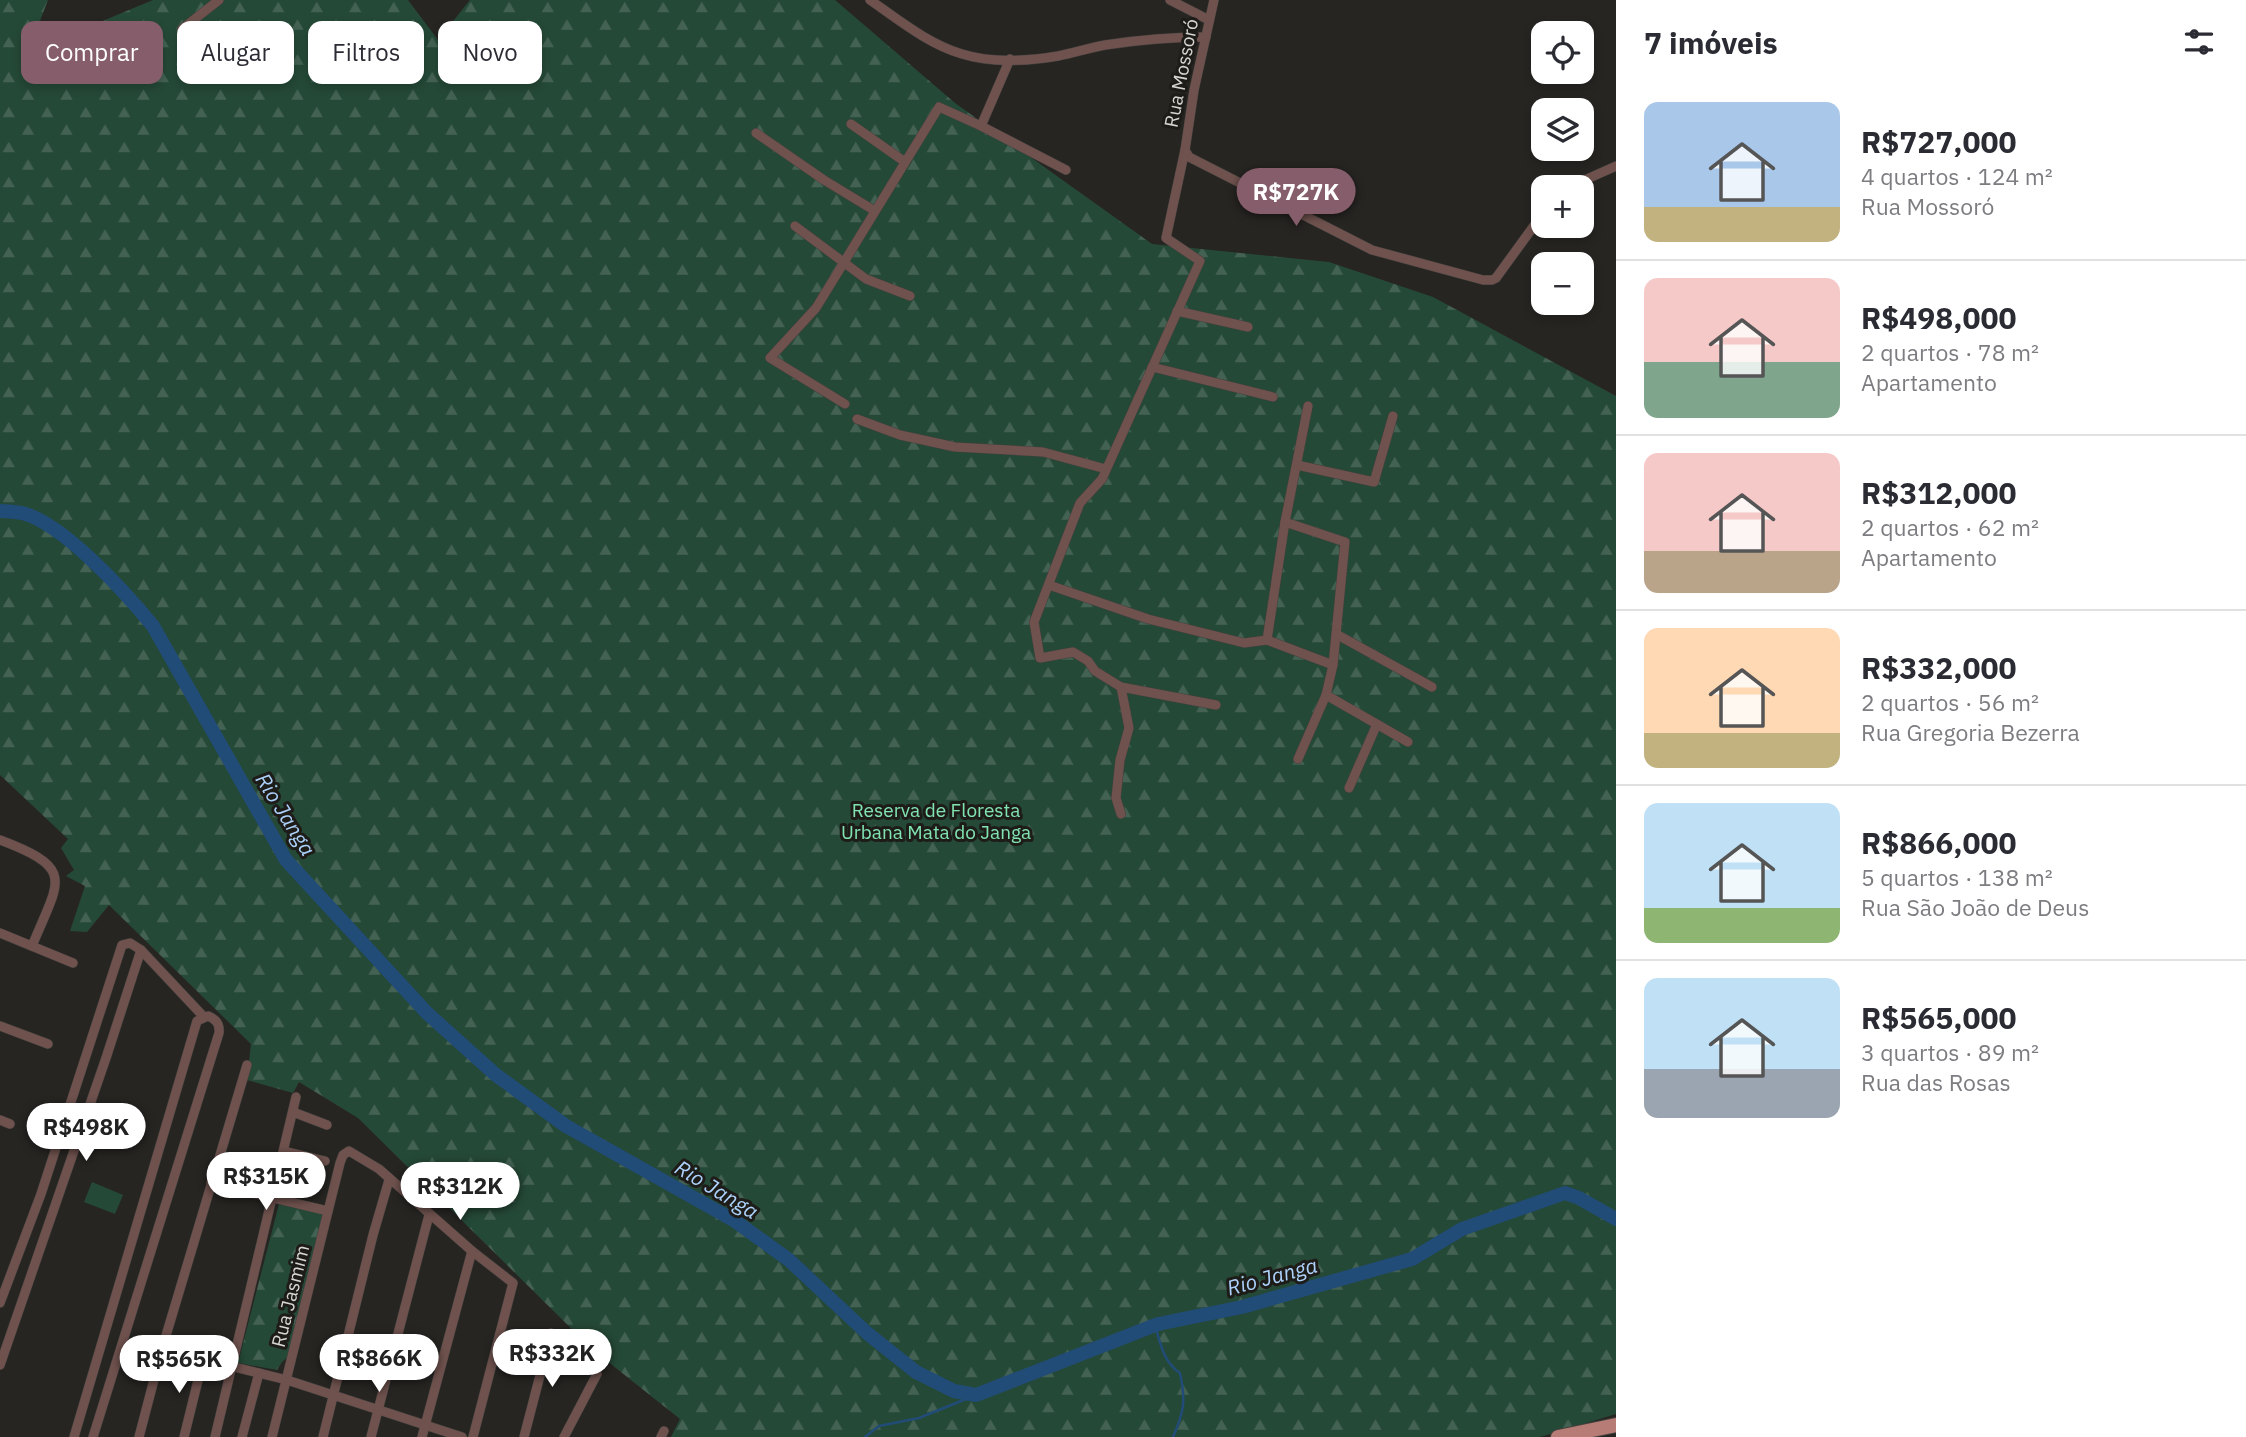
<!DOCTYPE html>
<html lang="pt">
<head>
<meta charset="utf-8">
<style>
	body { margin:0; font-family:"IBM Plex Sans",sans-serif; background:#f7f7f7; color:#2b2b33; height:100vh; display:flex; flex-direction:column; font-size:26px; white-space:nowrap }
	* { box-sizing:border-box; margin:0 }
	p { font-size:23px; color:#7c7c81 }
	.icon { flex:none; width:38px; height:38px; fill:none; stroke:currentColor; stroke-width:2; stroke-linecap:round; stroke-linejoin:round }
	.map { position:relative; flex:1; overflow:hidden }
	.drawer { display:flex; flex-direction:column; background:#fff; width:630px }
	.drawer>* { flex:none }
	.banner { position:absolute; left:21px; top:21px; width:665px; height:63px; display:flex; gap:14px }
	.buttons { position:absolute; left:1531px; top:21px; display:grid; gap:14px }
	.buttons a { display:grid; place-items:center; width:63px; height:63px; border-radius:14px; background:#fff; box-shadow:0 4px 10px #0003; font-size:35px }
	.price { position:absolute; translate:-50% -60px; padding:0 16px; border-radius:24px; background:#fff; color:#222; font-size:23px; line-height:46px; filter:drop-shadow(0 2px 4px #0008) }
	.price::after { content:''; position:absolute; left:50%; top:42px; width:21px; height:16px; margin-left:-10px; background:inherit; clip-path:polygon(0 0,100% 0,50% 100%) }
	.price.active { background:#855d6b; color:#fff }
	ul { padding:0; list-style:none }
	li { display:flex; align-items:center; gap:21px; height:175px; padding:0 28px }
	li+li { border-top:2px solid #e1e1e2 }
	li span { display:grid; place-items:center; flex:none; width:196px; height:140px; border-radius:14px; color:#555 }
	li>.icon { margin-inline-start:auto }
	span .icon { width:84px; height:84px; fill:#fffc; stroke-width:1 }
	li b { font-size:30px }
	h2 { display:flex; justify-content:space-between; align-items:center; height:84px; padding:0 28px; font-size:30px }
	.tag { padding:0 24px; border-radius:14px; background:#fff; box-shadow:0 4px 10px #0003; font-size:24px; line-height:63px }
	.tag.active { background:#855d6b; color:#fff }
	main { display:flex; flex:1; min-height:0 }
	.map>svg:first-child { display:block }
</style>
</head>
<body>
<main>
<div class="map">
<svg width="1616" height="1437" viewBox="0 0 1616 1437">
	<defs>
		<pattern id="forest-firs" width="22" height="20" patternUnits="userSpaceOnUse" patternTransform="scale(1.75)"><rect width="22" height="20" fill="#254937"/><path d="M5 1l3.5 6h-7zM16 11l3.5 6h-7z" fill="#446253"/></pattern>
	</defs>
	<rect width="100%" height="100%" fill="#272522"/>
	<g fill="url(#forest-firs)">
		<polygon points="0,0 48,0 28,52 153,0 408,0 438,40 470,0 835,0 955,103 1152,244 1329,262 1433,297 1616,396 1616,1414 1540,1437 671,1437 680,1419 592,1349 358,1118 299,1082 293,1093 247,1080 251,1044 109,905 87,932 70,931 85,886 66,876 74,870 61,848 68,839 0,775"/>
		<polygon points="279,1204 324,1213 289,1356 282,1362 277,1370 238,1363"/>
	</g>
	<polygon fill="#254937" points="92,1182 123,1195 115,1214 84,1202"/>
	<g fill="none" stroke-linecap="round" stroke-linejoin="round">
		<g stroke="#224c78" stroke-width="2.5">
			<path d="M1155 1325C1160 1343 1164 1363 1180 1373 1186 1401 1184 1412 1173 1437"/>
			<polyline points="865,1437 879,1426 919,1418 976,1395"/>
		</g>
		<path stroke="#224c78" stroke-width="14" d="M0 511C7 511 15 512 22 513 63 523 126 593 153 626L286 860 427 1013 496 1075 566 1126 735 1221 789 1260 867 1333 916 1372 954 1391 976 1395 1158 1324 1242 1307 1412 1259 1462 1229 1565 1193 1579 1198 1616 1219"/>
		<defs>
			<g id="street">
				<path d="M870 0C899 20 928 44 962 54 991 63 1028 61 1058 56 1073 53 1089 48 1105 45 1138 40 1172 37 1206 37"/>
				<polyline points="1170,0 1209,20"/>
				<polyline points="1214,0 1194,90 1185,150 1189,157 1372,250 1483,280 1492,280 1496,278 1544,212"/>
				<polyline points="182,29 219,0"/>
				<polyline points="851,124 905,162"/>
				<polyline points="981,126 1066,170"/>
				<polyline points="756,133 824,180 875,211"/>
				<polyline points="1569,187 1616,166"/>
				<polyline points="795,226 866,279 910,296"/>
				<polyline points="1177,311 1248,327"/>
				<polyline points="1152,367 1273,397"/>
				<polyline points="845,404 770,358 816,308 939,107 981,126 1010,59"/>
				<polyline points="857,419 900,435 955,447 1043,452 1106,469"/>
				<polyline points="1297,465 1374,482 1393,416"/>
				<polyline points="1285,522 1345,542 1333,665 1326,695 1408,742"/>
				<polyline points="1049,585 1148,619 1244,643 1267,640 1333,665"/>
				<polyline points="1336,634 1432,687"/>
				<polyline points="1267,640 1285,522 1308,406"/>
				<polyline points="1121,687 1216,705"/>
				<polyline points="1298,759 1326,695"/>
				<polyline points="1349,788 1377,724"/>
				<polyline points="1121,814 1116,798 1120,760 1129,728 1121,687 1095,671 1088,661 1073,652 1040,658 1034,622 1080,503 1102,479 1200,261 1166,238 1185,150"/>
				<path d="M0 840C77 869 59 880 32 946"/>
				<polyline points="0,933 73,963"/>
				<polyline points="0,1026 48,1044"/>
				<polyline points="293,1112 327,1125"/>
				<polyline points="0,1120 10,1124"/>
				<polyline points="284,1151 325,1161"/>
				<polyline points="211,1183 328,1211"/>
				<polyline points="0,1303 41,1194 122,945 130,943 141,950 203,1016"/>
				<polyline points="162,1349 287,1380 462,1437"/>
				<polyline points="0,1365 106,1058 141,950"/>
				<path d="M74 1437 197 1021 208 1016C216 1019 220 1024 219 1033L93 1437"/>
				<polyline points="139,1437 162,1349 247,1065"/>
				<polyline points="184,1437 203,1360"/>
				<polyline points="215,1437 296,1097"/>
				<polyline points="242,1437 259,1373"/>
				<polyline points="272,1437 340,1163 343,1155 349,1151 379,1169 472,1251 513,1283 473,1437"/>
				<polyline points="323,1437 373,1235 389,1180"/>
				<polyline points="371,1437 429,1215"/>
				<polyline points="422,1437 472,1251"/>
				<polyline points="524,1437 551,1333"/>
				<polyline points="564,1437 597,1374"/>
				<polyline points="661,1437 664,1431"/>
			</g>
			<polyline id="primary" points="1558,1437 1616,1425"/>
		</defs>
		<use href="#street" stroke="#43413e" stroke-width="10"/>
		<use href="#primary" stroke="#43413e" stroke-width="16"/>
		<use href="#street" stroke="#6f524e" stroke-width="9"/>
		<use href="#primary" stroke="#b77c76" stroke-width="14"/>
	</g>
	<g text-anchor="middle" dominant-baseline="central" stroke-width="6" stroke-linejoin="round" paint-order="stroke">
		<g font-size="19" fill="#d7d6d3" stroke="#1e1c18">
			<text transform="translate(1181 73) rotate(-79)">Rua Mossoró</text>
			<text transform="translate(290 1296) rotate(-76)">Rua Jasmim</text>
		</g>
		<g font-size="19" fill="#80e3b1" stroke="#1e1c18">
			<text x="936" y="810">Reserva de Floresta<tspan x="936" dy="22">Urbana Mata do Janga</tspan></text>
		</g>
		<g font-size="21" font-style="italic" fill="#acd1fb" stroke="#1e1c18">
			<text transform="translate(286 814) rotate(58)">Rio Janga</text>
			<text transform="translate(717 1189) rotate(31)">Rio Janga</text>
			<text transform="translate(1272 1276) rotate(-15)">Rio Janga</text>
		</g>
	</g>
</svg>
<div class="buttons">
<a><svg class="icon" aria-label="locate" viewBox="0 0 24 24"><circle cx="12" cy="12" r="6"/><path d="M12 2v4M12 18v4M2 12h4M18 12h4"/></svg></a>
<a><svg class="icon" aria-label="layers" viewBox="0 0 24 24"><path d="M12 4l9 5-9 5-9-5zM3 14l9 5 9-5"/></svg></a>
<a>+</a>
<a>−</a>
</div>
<b class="price active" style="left:1296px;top:228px">R$727K</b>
<b class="price" style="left:86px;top:1163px">R$498K</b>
<b class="price" style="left:266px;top:1212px">R$315K</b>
<b class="price" style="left:460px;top:1222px">R$312K</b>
<b class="price" style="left:552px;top:1389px">R$332K</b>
<b class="price" style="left:379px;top:1394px">R$866K</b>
<b class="price" style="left:179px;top:1395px">R$565K</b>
<div class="banner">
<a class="tag active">Comprar</a>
<a class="tag">Alugar</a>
<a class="tag">Filtros</a>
<a class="tag">Novo</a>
</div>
</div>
<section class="drawer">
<h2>7 imóveis<svg class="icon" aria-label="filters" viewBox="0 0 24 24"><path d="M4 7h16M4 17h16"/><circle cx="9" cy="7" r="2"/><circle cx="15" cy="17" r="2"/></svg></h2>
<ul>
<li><span style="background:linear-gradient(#a9c7e8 75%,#c2b280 0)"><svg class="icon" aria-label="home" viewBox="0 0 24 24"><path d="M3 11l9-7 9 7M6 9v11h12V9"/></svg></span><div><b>R$727,000</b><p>4 quartos · 124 m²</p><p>Rua Mossoró</p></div></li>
<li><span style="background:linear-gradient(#f6c9c9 60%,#7fa58c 0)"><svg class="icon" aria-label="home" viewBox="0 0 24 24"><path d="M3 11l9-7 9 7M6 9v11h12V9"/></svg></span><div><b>R$498,000</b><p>2 quartos · 78 m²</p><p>Apartamento</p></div></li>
<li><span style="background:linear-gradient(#f6c9c9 70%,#b9a48a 0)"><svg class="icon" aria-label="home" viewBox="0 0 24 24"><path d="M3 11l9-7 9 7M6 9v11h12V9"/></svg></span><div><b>R$312,000</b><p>2 quartos · 62 m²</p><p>Apartamento</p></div></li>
<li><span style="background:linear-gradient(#ffd9b3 75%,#c2b280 0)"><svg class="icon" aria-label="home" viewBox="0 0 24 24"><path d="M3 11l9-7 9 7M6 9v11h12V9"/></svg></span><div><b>R$332,000</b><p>2 quartos · 56 m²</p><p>Rua Gregoria Bezerra</p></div></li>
<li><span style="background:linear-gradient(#bfe0f5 75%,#8fb573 0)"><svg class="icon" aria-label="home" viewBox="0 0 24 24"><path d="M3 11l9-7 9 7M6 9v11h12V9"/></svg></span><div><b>R$866,000</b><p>5 quartos · 138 m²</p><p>Rua São João de Deus</p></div></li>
<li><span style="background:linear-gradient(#bfe0f5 65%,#9aa5b1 0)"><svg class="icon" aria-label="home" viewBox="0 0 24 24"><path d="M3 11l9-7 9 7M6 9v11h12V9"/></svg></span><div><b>R$565,000</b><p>3 quartos · 89 m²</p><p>Rua das Rosas</p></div></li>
</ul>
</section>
</main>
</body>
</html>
